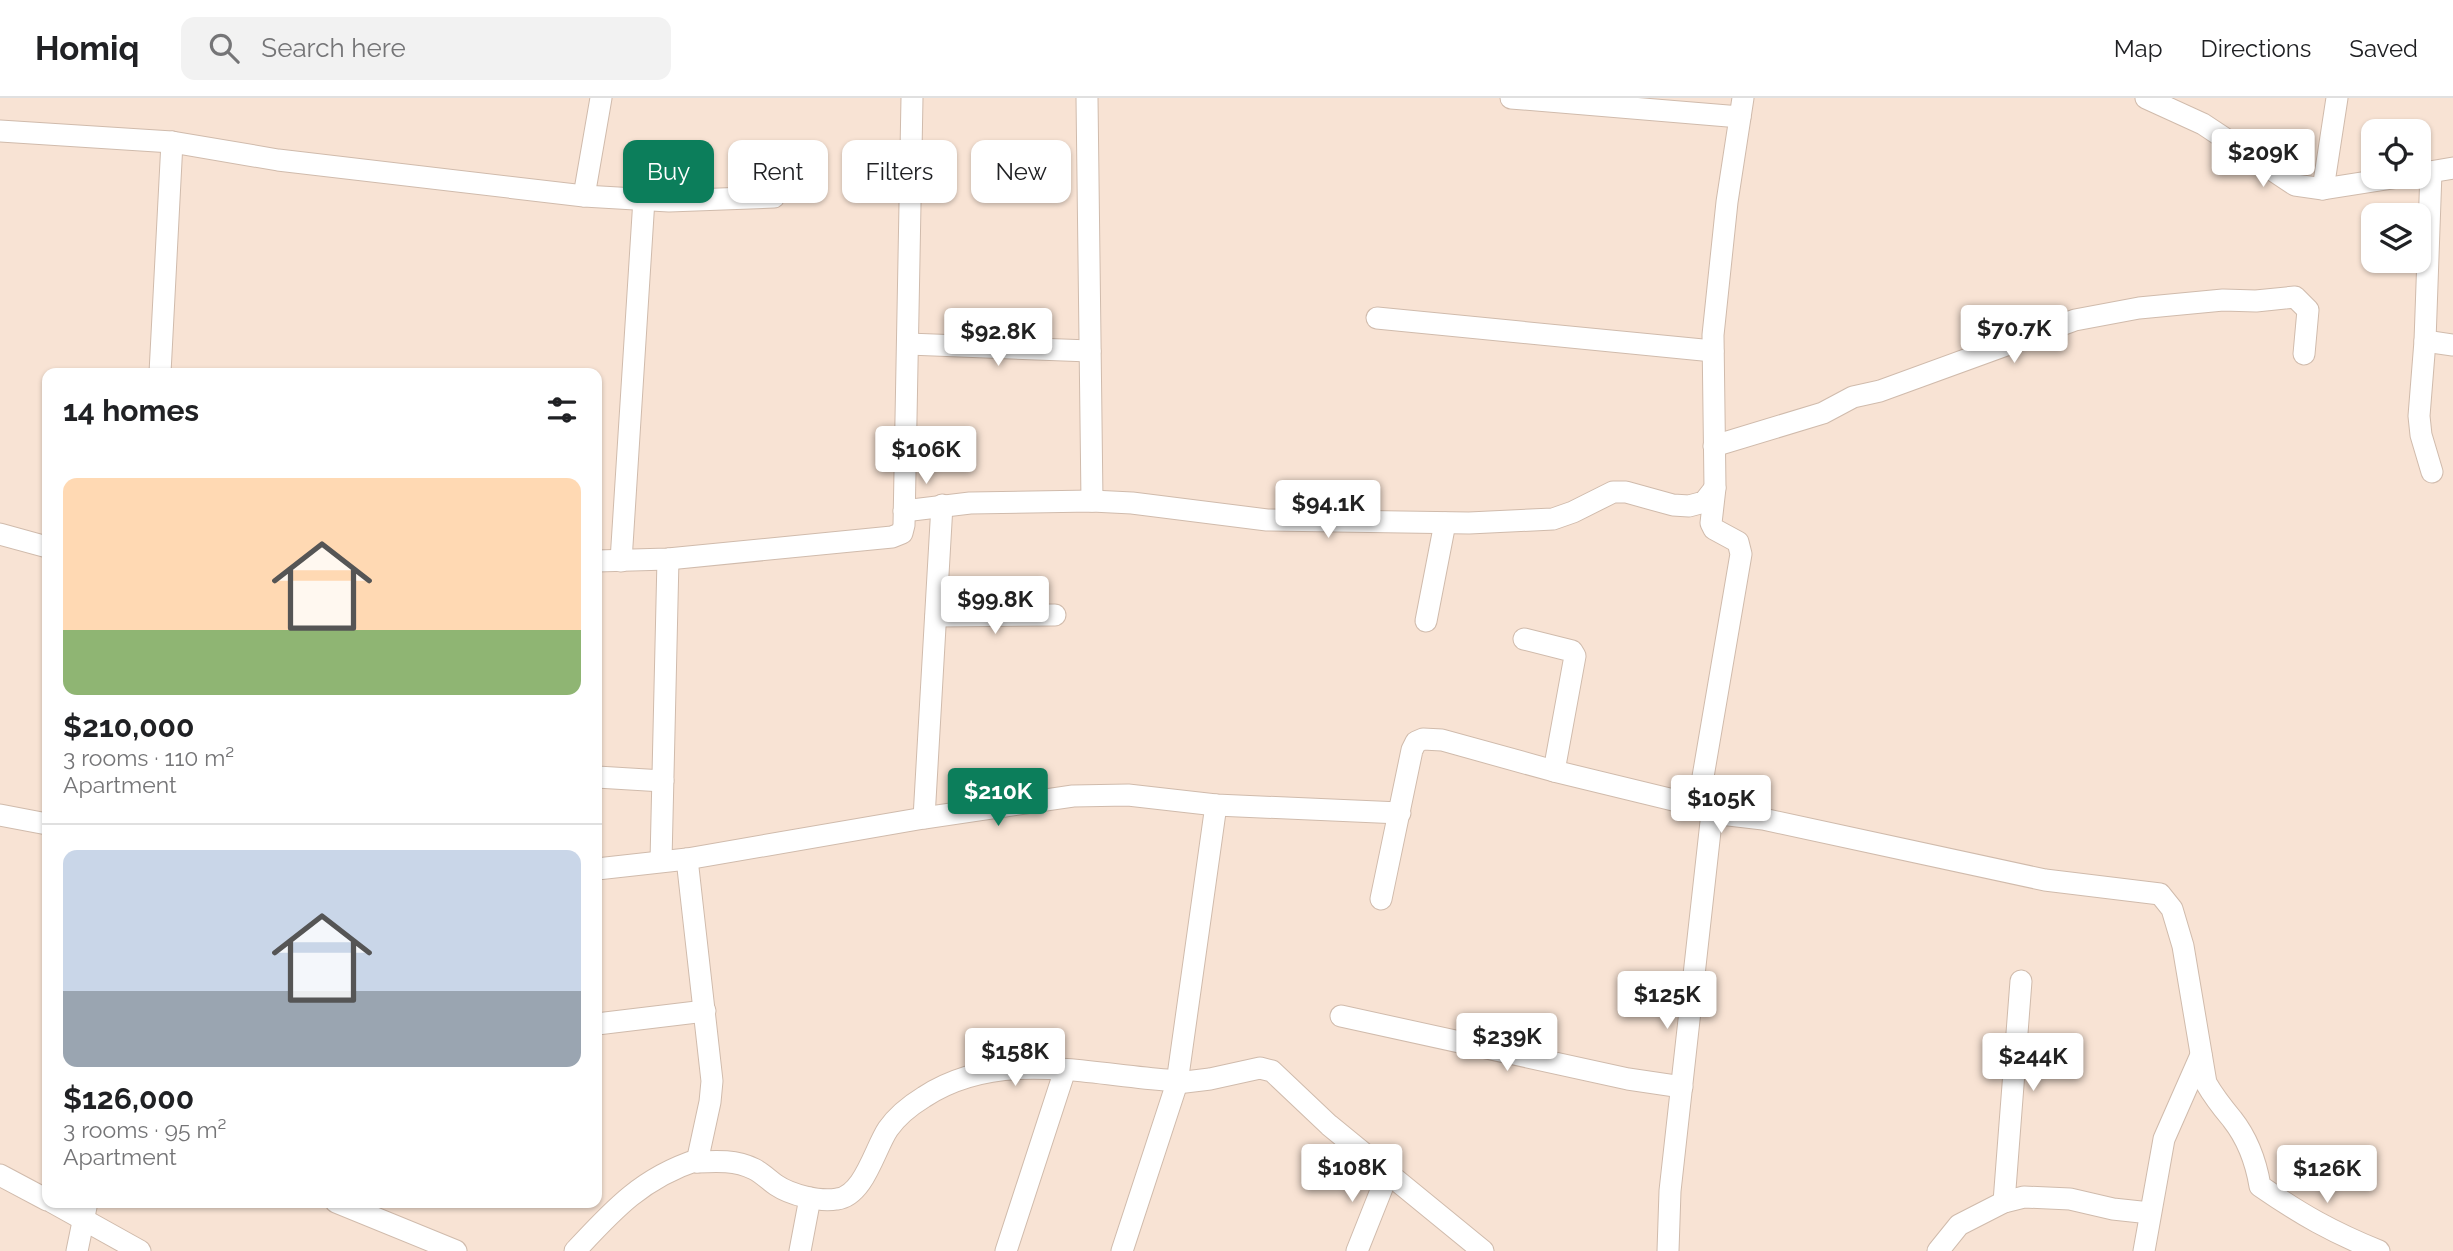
<!DOCTYPE html>
<html lang="en">
<head>
<meta charset="utf-8">
<style>
	body { margin:0; font-family:Raleway,sans-serif; background:#f2f2f2; color:#202124; height:100vh; display:flex; flex-direction:column; font-size:26px; white-space:nowrap }
	* { box-sizing:border-box; margin:0 }
	p { font-size:23px; color:#757577 }
	.icon { flex:none; width:38px; height:38px; fill:none; stroke:currentColor; stroke-width:2; stroke-linecap:round; stroke-linejoin:round }
	.map { position:relative; flex:1; overflow:hidden }
	.drawer { position:absolute; left:42px; top:270px; width:560px; height:840px; display:flex; flex-direction:column; background:#fff; border-radius:14px; box-shadow:0 2px 5px #0004 }
	.drawer>* { flex:none }
	.hud { position:absolute; left:623px; top:42px; width:665px; height:63px; display:flex; gap:14px }
	.fabs { position:absolute; left:2361px; top:21px; display:grid; gap:14px }
	.fabs a { display:grid; place-items:center; width:70px; height:70px; border-radius:14px; background:#fff; box-shadow:0 2px 5px #0004; font-size:35px }
	.price { position:absolute; translate:-50% -60px; padding:0 16px; border-radius:7px; background:#fff; color:#222; font-size:23px; line-height:46px; filter:drop-shadow(0 2px 4px #0008) }
	.price::after { content:''; position:absolute; left:50%; top:42px; width:21px; height:16px; margin-left:-10px; background:inherit; clip-path:polygon(0 0,100% 0,50% 100%) }
	.price.active { background:#0c7e5b; color:#fff }
	ul { padding:0; list-style:none }
	li { display:grid; align-content:center; gap:14px; height:371px; padding:0 21px }
	li+li { border-top:2px solid #e0e0e0 }
	li span { display:grid; place-items:center; height:217px; border-radius:14px; color:#555 }
	li>.icon { margin-inline-start:auto }
	span .icon { width:126px; height:126px; fill:#fffc; stroke-width:1 }
	li b { font-size:30px }
	h2 { display:flex; justify-content:space-between; align-items:center; height:84px; padding:0 21px; font-size:30px }
	.chip { padding:0 24px; border-radius:14px; background:#fff; box-shadow:0 2px 5px #0004; font-size:24px; line-height:63px }
	.chip.active { background:#0c7e5b; color:#fff }
	header { display:flex; align-items:center; gap:42px; box-sizing:border-box; height:98px; padding:0 35px; background:#fff; border-bottom:2px solid #e0e0e0 }
	header strong { font-size:33px }
	nav { display:flex; gap:38px; margin-inline-start:auto; font-size:24px }
	.search { width:490px; height:63px; background:#f2f2f2; display:flex; align-items:center; gap:18px; box-sizing:border-box; padding:0 24px; border-radius:14px; color:#757577; font-size:26px }
	.map>svg:first-child { display:block }
</style>
</head>
<body>
<header>
<strong>Homiq</strong>
<div class="search"><svg class="icon" aria-label="search" viewBox="0 0 24 24"><circle cx="10" cy="10" r="6"/><path d="M15 15l6 6"/></svg>Search here</div>
<nav><a>Map</a><a>Directions</a><a>Saved</a></nav>
</header>
<div class="map">
<svg width="2453" height="1153" viewBox="0 0 2453 1153">
	<rect width="100%" height="100%" fill="#f8e3d4"/>
	<g fill="none" stroke-linecap="round" stroke-linejoin="round">
		<defs>
			<g id="minor">
				<polyline points="1087,0 1092,403"/>
				<polyline points="1511,0 1740,19"/>
				<polyline points="2146,0 2203,26 2295,87 2323,91 2399,79"/>
				<polyline points="0,33 172,44 278,62 584,98 669,103 774,99"/>
				<polyline points="2431,74 2425,243 2419,318 2421,337 2432,374"/>
				<polyline points="2418,76 2453,70"/>
				<polyline points="2323,91 2337,0"/>
				<polyline points="584,98 601,0"/>
				<polyline points="1377,220 1713,253"/>
				<polyline points="2425,243 2453,247"/>
				<polyline points="908,246 1090,253"/>
				<polyline points="160,275 172,44"/>
				<polyline points="1714,348 1823,315 1853,299 1880,293 2075,222 2139,210 2223,202 2256,203 2295,199 2308,212 2304,256"/>
				<polyline points="904,413 970,405 1092,403 1132,405 1267,422 1469,425 1553,421 1573,414 1613,394 1626,394 1673,407 1689,408 1704,404 1715,390"/>
				<polyline points="0,436 47,449"/>
				<polyline points="597,463 668,461 892,439 902,435 904,427 912,0"/>
				<polyline points="621,463 644,101"/>
				<polyline points="936,518 1055,517"/>
				<polyline points="1426,523 1445,425"/>
				<polyline points="1524,541 1572,553 1575,558 1554,673"/>
				<polyline points="597,679 663,683"/>
				<polyline points="1698,708 1741,456 1738,444 1714,431 1711,425 1715,390 1713,237 1727,104 1743,0"/>
				<polyline points="0,717 47,726"/>
				<polyline points="924,720 942,407"/>
				<polyline points="687,761 712,983 710,1004 697,1064"/>
				<polyline points="661,763 668,461"/>
				<polyline points="597,771 687,761 924,720 1073,698 1128,697 1216,707 1400,715"/>
				<path d="M1381 801 1412 652 1416 644 1423 641 1442 642 1554 673 1698 708 1712 715 1763 721 2045 782 2160 796 2172 811 2183 848 2206 985C2214 999 2222 1009 2232 1021 2247 1040 2256 1064 2260 1088 2302 1117 2332 1134 2379 1153"/>
				<polyline points="1341,918 1628,981 1682,989"/>
				<polyline points="597,926 705,913"/>
				<polyline points="0,1077 47,1102"/>
				<polyline points="52,1104 140,1153"/>
				<polyline points="336,1104 456,1153"/>
				<polyline points="2004,1104 2021,883"/>
				<polyline points="77,1153 87,1104"/>
				<path d="M575 1153C613 1112 642 1080 697 1062V1064C717 1063 736 1062 754 1071 762 1075 769 1082 776 1087 791 1097 819 1104 837 1101 864 1098 875 1050 888 1031 897 1018 911 1007 924 999 998 951 1085 976 1167 982L1177 985 1210 981 1260 970 1272 973 1329 1027 1483 1153"/>
				<polyline points="800,1153 810,1100"/>
				<polyline points="1006,1153 1065,972"/>
				<polyline points="1122,1153 1177,985 1216,707"/>
				<polyline points="1357,1153 1388,1075"/>
				<polyline points="1668,1153 1670,1093 1712,715"/>
				<polyline points="1938,1153 1959,1127 2004,1104 2024,1099 2070,1101 2113,1111 2150,1115"/>
				<polyline points="2144,1153 2164,1041 2201,957"/>
			</g>
		</defs>
		<use href="#minor" stroke="#d0bbac" stroke-width="23"/>
		<use href="#minor" stroke="#fff" stroke-width="21"/>
	</g>
</svg>
<div class="fabs">
<a><svg class="icon" aria-label="locate" viewBox="0 0 24 24"><circle cx="12" cy="12" r="6"/><path d="M12 2v4M12 18v4M2 12h4M18 12h4"/></svg></a>
<a><svg class="icon" aria-label="layers" viewBox="0 0 24 24"><path d="M12 4l9 5-9 5-9-5zM3 14l9 5 9-5"/></svg></a>
</div>
<b class="price" style="left:2263px;top:91px">$209K</b>
<b class="price" style="left:2014px;top:267px">$70.7K</b>
<b class="price" style="left:998px;top:270px">$92.8K</b>
<b class="price" style="left:926px;top:388px">$106K</b>
<b class="price" style="left:1328px;top:442px">$94.1K</b>
<b class="price" style="left:995px;top:538px">$99.8K</b>
<b class="price active" style="left:998px;top:730px">$210K</b>
<b class="price" style="left:1721px;top:737px">$105K</b>
<b class="price" style="left:1667px;top:933px">$125K</b>
<b class="price" style="left:1507px;top:975px">$239K</b>
<b class="price" style="left:1015px;top:990px">$158K</b>
<b class="price" style="left:2033px;top:995px">$244K</b>
<b class="price" style="left:1352px;top:1106px">$108K</b>
<b class="price" style="left:2327px;top:1107px">$126K</b>
<div class="hud">
<a class="chip active">Buy</a>
<a class="chip">Rent</a>
<a class="chip">Filters</a>
<a class="chip">New</a>
</div>
<section class="drawer">
<h2>14 homes<svg class="icon" aria-label="filters" viewBox="0 0 24 24"><path d="M4 7h16M4 17h16"/><circle cx="9" cy="7" r="2"/><circle cx="15" cy="17" r="2"/></svg></h2>
<ul>
<li><span style="background:linear-gradient(#ffd9b3 70%,#8fb573 0)"><svg class="icon" aria-label="home" viewBox="0 0 24 24"><path d="M3 11l9-7 9 7M6 9v11h12V9"/></svg></span><div><b>$210,000</b><p>3 rooms · 110 m²</p><p>Apartment</p></div></li>
<li><span style="background:linear-gradient(#c9d6e8 65%,#9aa5b1 0)"><svg class="icon" aria-label="home" viewBox="0 0 24 24"><path d="M3 11l9-7 9 7M6 9v11h12V9"/></svg></span><div><b>$126,000</b><p>3 rooms · 95 m²</p><p>Apartment</p></div></li>
</ul>
</section>
</div>
</body>
</html>
